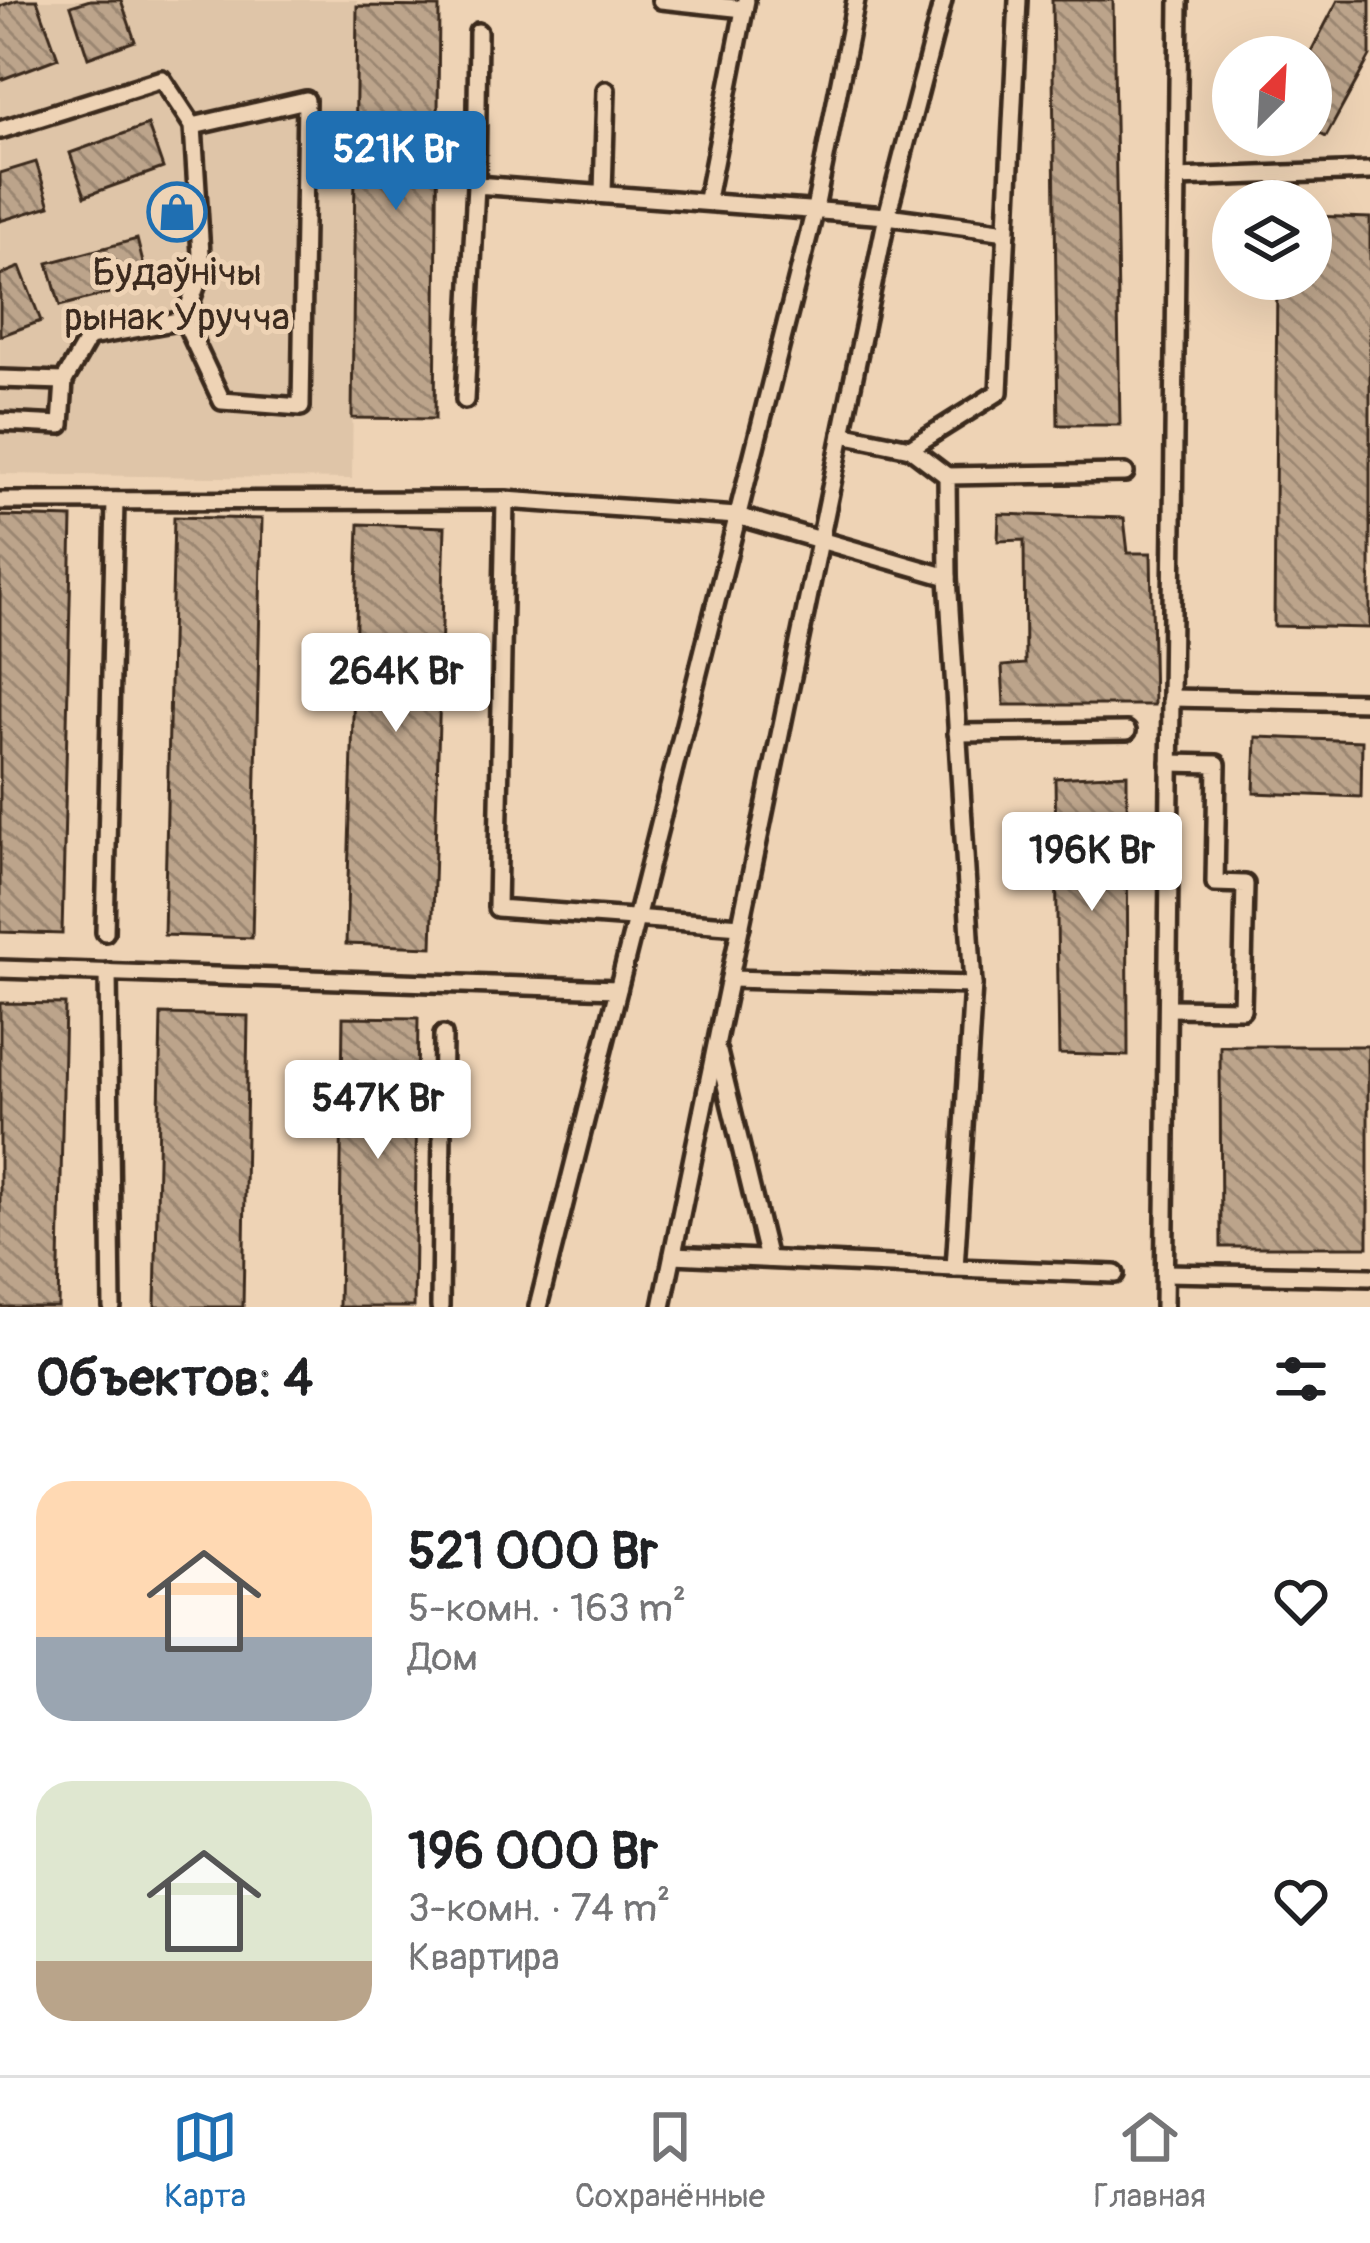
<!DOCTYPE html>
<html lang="ru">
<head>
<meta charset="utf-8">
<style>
	body { margin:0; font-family:Pangolin,sans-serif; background:#f6f6f6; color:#202124; height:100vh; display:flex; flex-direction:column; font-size:45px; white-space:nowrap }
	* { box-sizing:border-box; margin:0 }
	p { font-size:39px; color:#757577 }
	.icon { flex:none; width:66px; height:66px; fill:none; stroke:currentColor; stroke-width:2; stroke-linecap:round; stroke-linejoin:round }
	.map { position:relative; height:1307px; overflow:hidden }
	.side { display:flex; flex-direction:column; background:#fff; flex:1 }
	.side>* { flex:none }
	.needle { width:78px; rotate:24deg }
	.controls { position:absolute; left:1212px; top:36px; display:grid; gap:24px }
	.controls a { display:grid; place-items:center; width:120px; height:120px; border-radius:50%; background:#fff; box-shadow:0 12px 48px #0002; font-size:60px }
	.price { position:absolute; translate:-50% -102px; padding:0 27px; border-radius:12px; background:#fff; color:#222; font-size:39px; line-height:78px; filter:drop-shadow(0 3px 6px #0008) }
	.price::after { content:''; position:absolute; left:50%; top:72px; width:36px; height:27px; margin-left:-18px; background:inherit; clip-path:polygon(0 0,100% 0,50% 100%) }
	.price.active { background:#1f6fb2; color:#fff }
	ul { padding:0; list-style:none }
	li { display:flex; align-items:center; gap:36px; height:300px; padding:0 36px }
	li span { display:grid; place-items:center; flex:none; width:336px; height:240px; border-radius:36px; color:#555 }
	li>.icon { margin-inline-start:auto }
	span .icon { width:144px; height:144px; fill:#fffc; stroke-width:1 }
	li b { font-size:51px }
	h2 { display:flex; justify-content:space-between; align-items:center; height:144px; padding:0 36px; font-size:51px }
	.tab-bar { display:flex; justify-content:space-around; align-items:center; height:168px; border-top:3px solid #e0e0e0; background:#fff; font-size:33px; color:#757577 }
	.tab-bar a { display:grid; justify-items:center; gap:6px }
	.tab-bar .active { color:#1f6fb2 }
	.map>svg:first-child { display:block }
</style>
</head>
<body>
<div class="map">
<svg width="1370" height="1307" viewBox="0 0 1370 1307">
	<defs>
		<pattern id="building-back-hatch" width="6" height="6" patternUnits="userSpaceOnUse" patternTransform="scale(3)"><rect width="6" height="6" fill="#bca48b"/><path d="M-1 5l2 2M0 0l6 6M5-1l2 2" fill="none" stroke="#9a8671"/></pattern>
	</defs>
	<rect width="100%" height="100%" fill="#eed3b5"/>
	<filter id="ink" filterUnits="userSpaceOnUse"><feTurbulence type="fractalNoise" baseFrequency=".00833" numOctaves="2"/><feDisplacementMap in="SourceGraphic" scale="24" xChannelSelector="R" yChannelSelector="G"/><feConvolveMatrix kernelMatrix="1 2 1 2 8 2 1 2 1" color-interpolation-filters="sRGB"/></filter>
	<g filter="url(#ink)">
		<polygon fill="#dfc5a8" points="0,0 357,0 352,479 0,474"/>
		<g fill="url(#building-back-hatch)" stroke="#3b2a1e" stroke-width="3">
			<polygon points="17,0 37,0 58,58 0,80 0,6"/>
			<polygon points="90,0 121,0 135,41 88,58 71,6"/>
			<polygon points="1052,0 1113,0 1120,425 1058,425"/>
			<polygon points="1338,0 1370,0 1370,56 1326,137 1311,129 1308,57"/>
			<polygon points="357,6 439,7 435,419 352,418"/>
			<polygon points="148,125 163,168 85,196 70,153"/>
			<polygon points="36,162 50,206 0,221 0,173"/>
			<polygon points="1311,216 1370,218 1370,628 1274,626 1277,279 1311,279"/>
			<polygon points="137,239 148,283 60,306 48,263"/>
			<polygon points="20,267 41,321 0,336 0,275"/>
			<polygon points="999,514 1124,518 1128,553 1151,553 1154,705 1004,705 1002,666 1025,664 1024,540 998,541"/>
			<polygon points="0,516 72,518 62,934 0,932"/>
			<polygon points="174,517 262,519 252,938 164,935"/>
			<polygon points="359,524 445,527 432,947 346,944"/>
			<polygon points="1256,737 1362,741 1361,797 1254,793"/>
			<polygon points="1127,774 1128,1056 1059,1054 1055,778"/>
			<polygon points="0,1003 65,1004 58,1307 0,1307"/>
			<polygon points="161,1014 248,1016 243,1307 155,1307"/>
			<polygon points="343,1017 418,1018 414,1307 339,1307"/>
			<polygon points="1220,1046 1368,1046 1368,1247 1221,1247"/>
		</g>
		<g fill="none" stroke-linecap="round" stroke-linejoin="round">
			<defs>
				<g id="service">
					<polyline points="661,0 744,9"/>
					<polyline points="943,0 887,216 1007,232"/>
					<polyline points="0,130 162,79 193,126 202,270 184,320 89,337 64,381 61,425 0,422"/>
					<polyline points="1177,178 1370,171"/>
					<polyline points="476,185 478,32"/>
					<polyline points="603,193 606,90"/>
					<polyline points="707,199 746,0"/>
					<polyline points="184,320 222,401 301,407 306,100 193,126"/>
					<polyline points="0,379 64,381"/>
					<polyline points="465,400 476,185 887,216 662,1307"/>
					<polyline points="842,434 910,448 999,392 1018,0"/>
					<polyline points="910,448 947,476"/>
					<polyline points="0,501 505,500"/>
					<polyline points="948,577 947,476 1125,473"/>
					<polyline points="1171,698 1370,702"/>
					<polyline points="957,733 1127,731"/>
					<polyline points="105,932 115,501"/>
					<polyline points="0,969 618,989"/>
					<polyline points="108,972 112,1307"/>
					<polyline points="730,979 973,985 948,577 737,516 505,500 497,908 741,926"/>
					<polyline points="1168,1008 1242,1009 1245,884 1215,883 1217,764 1170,763"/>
					<polyline points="718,1052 768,1259"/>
					<polyline points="673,1255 955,1268 973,985"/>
					<polyline points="955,1268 1115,1274"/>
					<polyline points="1165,1273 1370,1277"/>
					<polyline points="440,1307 443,1035"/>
					<polyline points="538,1307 815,209 856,0"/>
					<polyline points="1164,1307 1179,0"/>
				</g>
			</defs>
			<use href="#service" stroke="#3b2a1e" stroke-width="24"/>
			<use href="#service" stroke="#eed3b5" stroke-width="15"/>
		</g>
	</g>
	<defs>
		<symbol id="shop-ring" viewBox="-11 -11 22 22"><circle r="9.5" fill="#eed3b5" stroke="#1f6fb2" stroke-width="1.5"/><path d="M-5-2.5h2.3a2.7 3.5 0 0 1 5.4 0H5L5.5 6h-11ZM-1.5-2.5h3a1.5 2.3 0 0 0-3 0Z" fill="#1f6fb2"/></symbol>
	</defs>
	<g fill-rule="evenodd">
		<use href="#shop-ring" x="144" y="179" width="66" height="66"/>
	</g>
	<g text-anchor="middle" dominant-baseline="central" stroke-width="10" stroke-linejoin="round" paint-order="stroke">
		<g font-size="39" fill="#3b2a1e" stroke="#eed3b5">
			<text x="177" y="272">Будаўнічы<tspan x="177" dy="45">рынак Уручча</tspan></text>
		</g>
	</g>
</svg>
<div class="controls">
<a><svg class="needle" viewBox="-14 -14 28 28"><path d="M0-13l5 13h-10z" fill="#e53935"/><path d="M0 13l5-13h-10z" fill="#757577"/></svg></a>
<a><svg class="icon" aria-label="layers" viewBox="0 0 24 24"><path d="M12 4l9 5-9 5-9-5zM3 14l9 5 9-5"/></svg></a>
</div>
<b class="price active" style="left:396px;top:213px">521K Br</b>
<b class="price" style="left:396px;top:735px">264K Br</b>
<b class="price" style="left:1092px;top:914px">196K Br</b>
<b class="price" style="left:378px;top:1162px">547K Br</b>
</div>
<section class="side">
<h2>Объектов: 4<svg class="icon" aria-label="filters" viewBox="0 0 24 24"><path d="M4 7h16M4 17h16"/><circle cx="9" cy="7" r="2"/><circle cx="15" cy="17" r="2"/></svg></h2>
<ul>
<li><span style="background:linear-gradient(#ffd9b3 65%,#9aa5b1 0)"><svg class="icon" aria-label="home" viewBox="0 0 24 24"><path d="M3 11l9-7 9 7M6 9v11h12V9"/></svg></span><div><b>521 000 Br</b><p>5-комн. · 163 m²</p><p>Дом</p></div><svg class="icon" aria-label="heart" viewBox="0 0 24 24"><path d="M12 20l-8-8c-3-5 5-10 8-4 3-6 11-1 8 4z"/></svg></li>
<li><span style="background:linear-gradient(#dfe7d0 75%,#b9a48a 0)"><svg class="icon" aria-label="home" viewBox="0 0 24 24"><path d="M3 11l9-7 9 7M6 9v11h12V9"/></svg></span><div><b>196 000 Br</b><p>3-комн. · 74 m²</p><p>Квартира</p></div><svg class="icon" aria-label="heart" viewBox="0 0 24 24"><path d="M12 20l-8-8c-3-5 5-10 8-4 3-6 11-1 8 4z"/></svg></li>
</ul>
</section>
<nav class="tab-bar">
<a class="active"><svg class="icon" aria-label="map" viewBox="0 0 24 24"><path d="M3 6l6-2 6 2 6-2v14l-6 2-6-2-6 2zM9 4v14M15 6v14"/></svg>Карта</a>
<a><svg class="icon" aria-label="saved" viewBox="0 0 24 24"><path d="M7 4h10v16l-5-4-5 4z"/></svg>Сохранённые</a>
<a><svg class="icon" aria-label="home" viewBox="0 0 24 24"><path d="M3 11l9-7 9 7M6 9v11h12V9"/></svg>Главная</a>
</nav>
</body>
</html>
